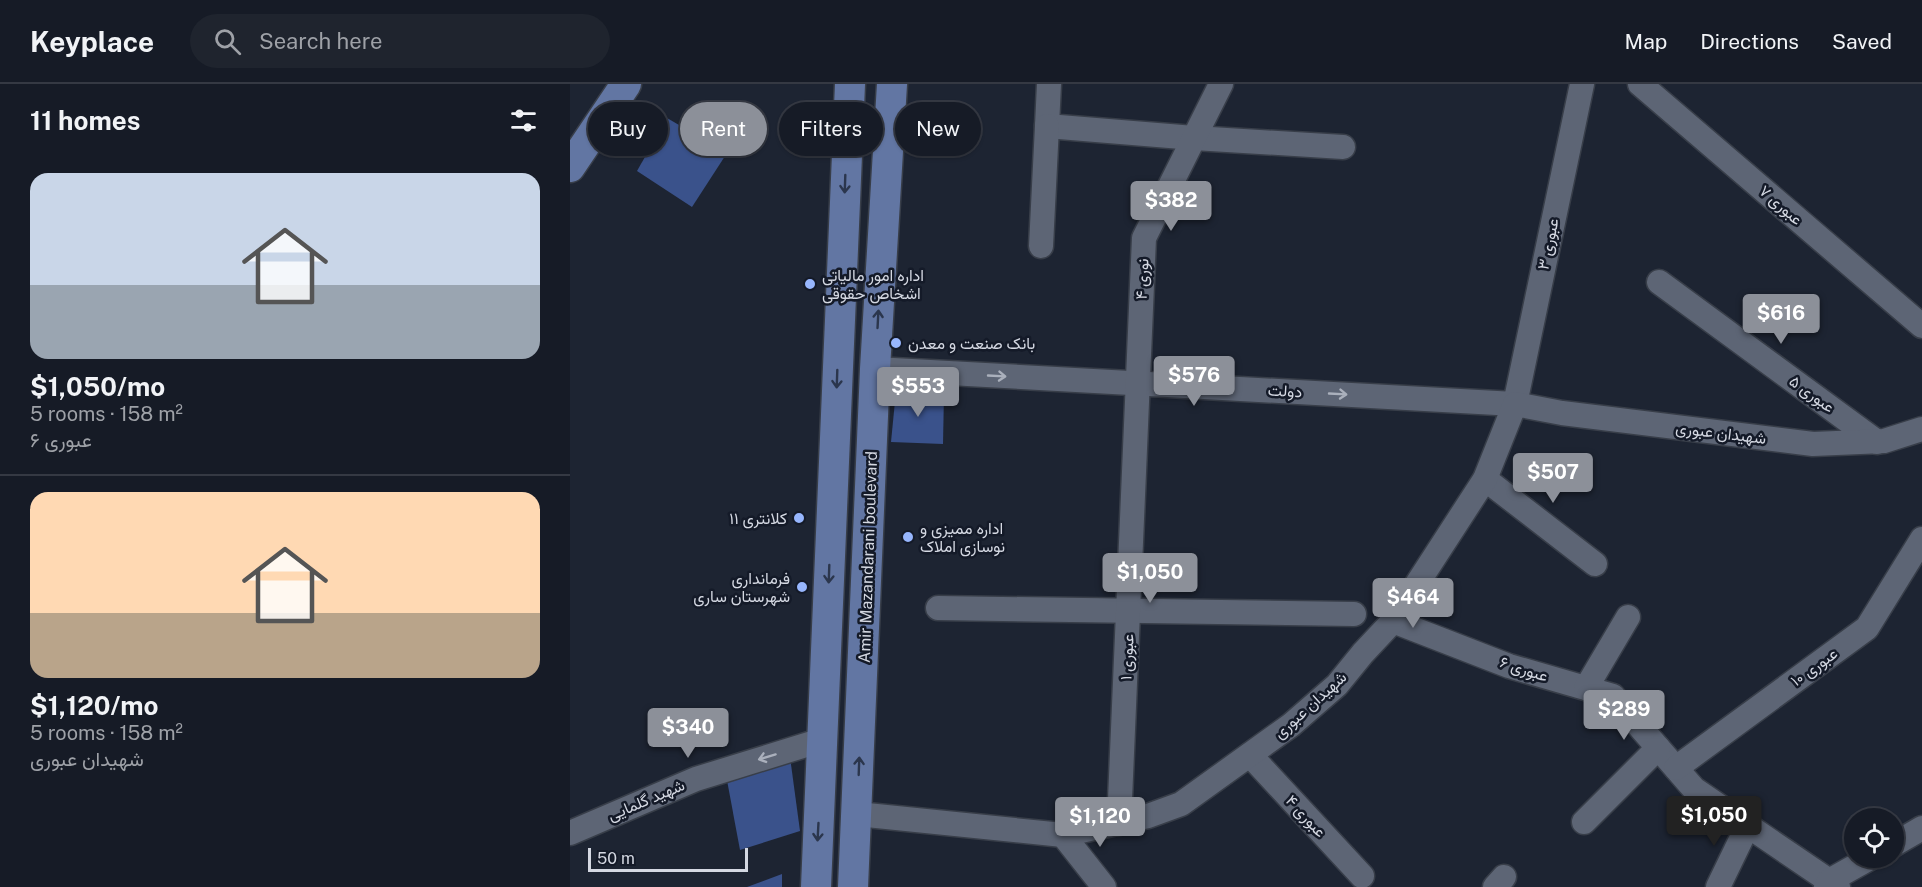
<!DOCTYPE html>
<html lang="en">
<head>
<meta charset="utf-8">
<style>
	body { margin:0; font-family:"Public Sans",Vazirmatn,sans-serif; background:#1f242e; color:#f1f3f6; height:100vh; display:flex; flex-direction:column; font-size:22px; white-space:nowrap }
	* { box-sizing:border-box; margin:0 }
	p { font-size:20px; color:#9ea1a7 }
	.icon { flex:none; width:33px; height:33px; fill:none; stroke:currentColor; stroke-width:2; stroke-linecap:round; stroke-linejoin:round }
	.map { position:relative; flex:1; overflow:hidden }
	.details { display:flex; flex-direction:column; background:#161b26; width:570px }
	.details>* { flex:none }
	.guide { position:absolute; left:18px; top:18px; width:570px; height:54px; display:flex; gap:12px }
	.tools { position:absolute; left:1274px; top:724px; display:grid; gap:12px }
	.tools a { display:grid; place-items:center; width:60px; height:60px; border-radius:50%; background:#161b26; box-shadow:0 2px 4px #0004,0 0 0 2px #353943; font-size:30px }
	.scale { position:absolute; left:18px; bottom:15px; width:160px; box-sizing:border-box; padding-left:6px; border:3px solid #d4d8e2; border-top:0; font-size:16px; line-height:21px; white-space:nowrap; color:#d4d8e2; -webkit-text-stroke:4px #141a28; paint-order:stroke }
	.price { position:absolute; translate:-50% -51px; padding:0 14px; border-radius:6px; background:#8c9099; color:#fff; font-size:20px; line-height:39px; filter:drop-shadow(0 2px 3px #0008) }
	.price::after { content:''; position:absolute; left:50%; top:36px; width:18px; height:14px; margin-left:-9px; background:inherit; clip-path:polygon(0 0,100% 0,50% 100%) }
	.price.on { background:#222; color:#fff }
	ul { padding:0; list-style:none }
	li { display:grid; align-content:center; gap:12px; height:318px; padding:0 30px }
	li+li { border-top:2px solid #353943 }
	li span { display:grid; place-items:center; height:186px; border-radius:18px; color:#555 }
	li>.icon { margin-inline-start:auto }
	span .icon { width:108px; height:108px; fill:#fffc; stroke-width:1 }
	li b { font-size:26px }
	h2 { display:flex; justify-content:space-between; align-items:center; height:72px; padding:0 30px; font-size:26px }
	.chip { padding:0 21px; border-radius:27px; background:#161b26; box-shadow:0 2px 4px #0004,0 0 0 2px #353943; font-size:21px; line-height:54px }
	.chip.on { background:#8c9099; color:#fff }
	header { display:flex; align-items:center; gap:36px; box-sizing:border-box; height:84px; padding:0 30px; background:#161b26; border-bottom:2px solid #353943 }
	header strong { font-size:28px }
	nav { display:flex; gap:33px; margin-inline-start:auto; font-size:21px }
	.search { width:420px; height:54px; background:#1f242e; display:flex; align-items:center; gap:15px; box-sizing:border-box; padding:0 21px; border-radius:33px; color:#9ea1a7; font-size:22px }
	main { display:flex; flex:1; min-height:0 }
	.map>svg:first-child { display:block }
</style>
</head>
<body>
<header>
<strong>Keyplace</strong>
<div class="search"><svg class="icon" aria-label="search" viewBox="0 0 24 24"><circle cx="10" cy="10" r="6"/><path d="M15 15l6 6"/></svg>Search here</div>
<nav><a>Map</a><a>Directions</a><a>Saved</a></nav>
</header>
<main>
<section class="details">
<h2>11 homes<svg class="icon" aria-label="filters" viewBox="0 0 24 24"><path d="M4 7h16M4 17h16"/><circle cx="9" cy="7" r="2"/><circle cx="15" cy="17" r="2"/></svg></h2>
<ul>
<li><span style="background:linear-gradient(#c9d6e8 60%,#9aa5b1 0)"><svg class="icon" aria-label="home" viewBox="0 0 24 24"><path d="M3 11l9-7 9 7M6 9v11h12V9"/></svg></span><div><b>$1,050/mo</b><p>5 rooms · 158 m²</p><p>عبوری ۶</p></div></li>
<li><span style="background:linear-gradient(#ffd9b3 65%,#b9a48a 0)"><svg class="icon" aria-label="home" viewBox="0 0 24 24"><path d="M3 11l9-7 9 7M6 9v11h12V9"/></svg></span><div><b>$1,120/mo</b><p>5 rooms · 158 m²</p><p>شهیدان عبوری</p></div></li>
</ul>
</section>
<div class="map">
<svg width="1352" height="803" viewBox="0 0 1352 803">
	<rect width="100%" height="100%" fill="#1d2432"/>
	<g fill="#3a528b">
		<polygon points="97,34 157,69 122,123 67,87"/>
		<polygon points="326,307 374,309 373,360 321,358"/>
		<polygon points="220,673 230,747 170,766 156,691"/>
		<polygon points="212,790 212,803 177,803"/>
	</g>
	<g fill="none" stroke-linecap="round" stroke-linejoin="round">
		<defs>
			<g id="minor">
				<polyline points="479,0 477,42 624,54 773,63"/>
				<polyline points="1070,0 1352,242"/>
				<polyline points="471,162 477,42"/>
				<polyline points="1089,198 1307,358"/>
				<polyline points="305,285 945,320 1012,0"/>
				<polyline points="915,395 1025,480"/>
				<polyline points="368,524 784,530"/>
				<polyline points="823,537 939,582 1043,612 1124,705 1268,803"/>
				<polyline points="1016,604 1058,533"/>
				<polyline points="680,671 792,792"/>
				<polyline points="1106,684 1297,544 1352,455"/>
				<polyline points="287,730 493,751 578,732 611,720 721,641 767,601 793,569 823,537 915,395 945,320 992,329 1243,360 1314,357 1352,345"/>
				<polyline points="1014,738 1088,664"/>
				<polyline points="549,739 574,154 651,0"/>
				<polyline points="0,749 126,695 252,656"/>
				<polyline points="493,751 534,803"/>
				<polyline points="1323,761 1352,744"/>
				<polyline points="925,803 934,793"/>
				<polyline points="1148,803 1178,741"/>
				<polyline points="1256,803 1259,797 1300,774"/>
			</g>
			<g id="major">
				<polyline points="0,83 56,0"/>
				<polyline points="246,803 280,0"/>
				<polyline points="283,803 305,285 322,0"/>
			</g>
		</defs>
		<use href="#minor" stroke="#383e49" stroke-width="27"/>
		<use href="#major" stroke="#383e49" stroke-width="33"/>
		<use href="#minor" stroke="#5d6575" stroke-width="24"/>
		<use href="#major" stroke="#6276a3" stroke-width="30"/>
	</g>
	<defs><path id="oneway-shaft" d="M-6 0H5M1.5-3L5.5 0L1.5 3" fill="none" stroke-width="1.6" stroke-linecap="round" stroke-linejoin="round" transform="scale(1.5)"/></defs>
	<g stroke="#2b364d">
		<use href="#oneway-shaft" transform="translate(275 100) rotate(92)"/>
		<use href="#oneway-shaft" transform="translate(308 235) rotate(-87)"/>
		<use href="#oneway-shaft" transform="translate(267 295) rotate(92)"/>
		<use href="#oneway-shaft" transform="translate(259 490) rotate(92)"/>
		<use href="#oneway-shaft" transform="translate(289 682) rotate(-88)"/>
		<use href="#oneway-shaft" transform="translate(248 748) rotate(93)"/>
	</g>
	<g stroke="#aab0bc">
		<use href="#oneway-shaft" transform="translate(427 292) rotate(3)"/>
		<use href="#oneway-shaft" transform="translate(768 310) rotate(3)"/>
		<use href="#oneway-shaft" transform="translate(197 673) rotate(163)"/>
	</g>
	<g fill="#97b6fd" stroke="#141a28" stroke-width="2">
		<circle cx="240" cy="200" r="6"/>
		<circle cx="326" cy="259" r="6"/>
		<circle cx="229" cy="434" r="6"/>
		<circle cx="338" cy="453" r="6"/>
		<circle cx="232" cy="503" r="6"/>
	</g>
	<g text-anchor="middle" dominant-baseline="central" stroke-width="5" stroke-linejoin="round" paint-order="stroke">
		<g font-size="16" fill="#d4d8e2" stroke="#141a28">
			<text transform="translate(1211 121) rotate(41)">عبوری ۷</text>
			<text transform="translate(978 160) rotate(-78)">عبوری ۳</text>
			<text transform="translate(572 195) rotate(-87)">نوری ۴</text>
			<text transform="translate(715 307) rotate(3)">دولت</text>
			<text transform="translate(1242 310) rotate(36)">عبوری ۵</text>
			<text transform="translate(1151 349) rotate(7)">شهیدان عبوری</text>
			<text transform="translate(298 473) rotate(-88)">Amir Mazandarani boulevard</text>
			<text transform="translate(557 573) rotate(-87)">عبوری ۱</text>
			<text transform="translate(1244 583) rotate(-36)">عبوری ۱۰</text>
			<text transform="translate(954 585) rotate(18)">عبوری ۶</text>
			<text transform="translate(740 621) rotate(-42)">شهیدان عبوری</text>
			<text transform="translate(76 716) rotate(-23)">شهید گلمایی</text>
			<text transform="translate(736 732) rotate(47)">عبوری ۴</text>
		</g>
		<g font-size="16" fill="#d4d8e2" stroke="#141a28" text-anchor="start">
			<text x="252" y="191">اداره امور مالیاتی<tspan x="252" dy="18">اشخاص حقوقی</tspan></text>
			<text x="338" y="259">بانک صنعت و معدن</text>
			<text x="217" y="434" text-anchor="end">کلانتری ۱۱</text>
			<text x="350" y="444">اداره ممیزی و<tspan x="350" dy="18">نوسازی املاک</tspan></text>
			<text x="220" y="494" text-anchor="end">فرمانداری<tspan x="220" dy="18">شهرستان ساری</tspan></text>
		</g>
	</g>
</svg>
<div class="tools">
<a><svg class="icon" aria-label="locate" viewBox="0 0 24 24"><circle cx="12" cy="12" r="6"/><path d="M12 2v4M12 18v4M2 12h4M18 12h4"/></svg></a>
</div>
<div class="scale">50 m</div>
<b class="price" style="left:601px;top:148px">$382</b>
<b class="price" style="left:1211px;top:261px">$616</b>
<b class="price" style="left:624px;top:323px">$576</b>
<b class="price" style="left:348px;top:334px">$553</b>
<b class="price" style="left:983px;top:420px">$507</b>
<b class="price" style="left:580px;top:520px">$1,050</b>
<b class="price" style="left:843px;top:545px">$464</b>
<b class="price" style="left:1054px;top:657px">$289</b>
<b class="price" style="left:118px;top:675px">$340</b>
<b class="price on" style="left:1144px;top:763px">$1,050</b>
<b class="price" style="left:530px;top:764px">$1,120</b>
<div class="guide">
<a class="chip">Buy</a>
<a class="chip on">Rent</a>
<a class="chip">Filters</a>
<a class="chip">New</a>
</div>
</div>
</main>
</body>
</html>
